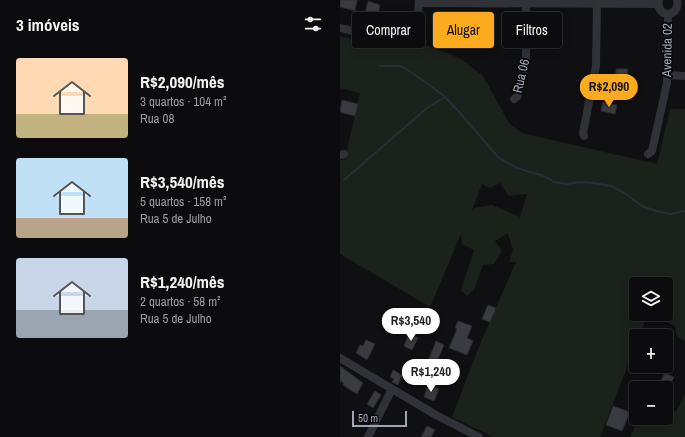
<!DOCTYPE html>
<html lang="pt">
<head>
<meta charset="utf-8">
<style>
	body { margin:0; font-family:"Archivo Narrow",sans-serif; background:#151517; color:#f1f3f6; height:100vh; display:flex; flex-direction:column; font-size:15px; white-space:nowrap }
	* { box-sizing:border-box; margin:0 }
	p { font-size:13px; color:#9a9b9e }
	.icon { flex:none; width:22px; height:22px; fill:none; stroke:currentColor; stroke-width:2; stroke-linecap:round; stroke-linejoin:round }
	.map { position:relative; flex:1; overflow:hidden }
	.side { display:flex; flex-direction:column; background:#0c0c0e; width:340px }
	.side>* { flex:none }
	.top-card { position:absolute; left:12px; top:12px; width:273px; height:36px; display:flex; gap:8px }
	.fabs { position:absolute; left:289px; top:277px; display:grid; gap:8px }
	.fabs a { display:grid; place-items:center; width:44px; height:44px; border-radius:4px; background:#0c0c0e; box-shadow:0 2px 10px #0003,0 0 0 1px #2c2c2e; font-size:20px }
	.scale { position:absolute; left:12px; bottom:10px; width:55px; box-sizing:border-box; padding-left:4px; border:2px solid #a0a7b4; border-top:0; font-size:11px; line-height:14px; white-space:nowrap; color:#a0a7b4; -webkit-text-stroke:3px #0b0b0d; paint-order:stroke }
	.price { position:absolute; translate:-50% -34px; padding:0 9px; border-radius:14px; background:#fff; color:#222; font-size:13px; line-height:26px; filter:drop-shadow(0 1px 2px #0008) }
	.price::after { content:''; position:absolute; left:50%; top:24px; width:12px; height:9px; margin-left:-6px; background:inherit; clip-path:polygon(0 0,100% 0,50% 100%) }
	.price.active { background:#fcaa1e; color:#111 }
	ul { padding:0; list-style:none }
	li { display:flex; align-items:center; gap:12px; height:100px; padding:0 16px }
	li span { display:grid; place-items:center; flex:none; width:112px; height:80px; border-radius:4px; color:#555 }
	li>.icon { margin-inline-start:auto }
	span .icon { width:48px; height:48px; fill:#fffc; stroke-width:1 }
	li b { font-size:17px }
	h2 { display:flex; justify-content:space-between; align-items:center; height:48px; padding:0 16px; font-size:17px }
	.tag { padding:0 14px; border-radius:4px; background:#0c0c0e; box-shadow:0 2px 10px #0003,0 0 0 1px #2c2c2e; font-size:14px; line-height:36px }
	.tag.active { background:#fcaa1e; color:#111 }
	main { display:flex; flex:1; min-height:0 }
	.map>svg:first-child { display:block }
</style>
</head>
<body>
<main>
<section class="side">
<h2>3 imóveis<svg class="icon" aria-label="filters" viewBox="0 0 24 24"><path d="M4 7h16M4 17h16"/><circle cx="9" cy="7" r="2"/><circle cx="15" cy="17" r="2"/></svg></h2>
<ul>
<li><span style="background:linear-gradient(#ffd9b3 70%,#c2b280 0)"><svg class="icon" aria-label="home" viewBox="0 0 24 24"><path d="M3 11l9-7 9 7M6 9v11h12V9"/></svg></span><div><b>R$2,090/mês</b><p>3 quartos · 104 m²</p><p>Rua 08</p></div></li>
<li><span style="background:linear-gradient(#bfe0f5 75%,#b9a48a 0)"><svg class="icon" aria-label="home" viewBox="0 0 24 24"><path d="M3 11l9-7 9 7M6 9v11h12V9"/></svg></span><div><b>R$3,540/mês</b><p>5 quartos · 158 m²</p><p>Rua 5 de Julho</p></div></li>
<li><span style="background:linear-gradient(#c9d6e8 65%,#9aa5b1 0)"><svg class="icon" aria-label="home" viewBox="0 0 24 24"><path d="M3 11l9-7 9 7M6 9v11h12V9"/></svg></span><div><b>R$1,240/mês</b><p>2 quartos · 58 m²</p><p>Rua 5 de Julho</p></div></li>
</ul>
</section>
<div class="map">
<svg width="345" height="437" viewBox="0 0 345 437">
	<rect width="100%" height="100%" fill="#101012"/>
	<g fill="#1a221b" fill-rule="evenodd">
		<path d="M54 34 110 54 124 61 143 76 169 123 182 133 317 164 330 109H345V341L337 337 335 326 309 314H326V284H296V314H308L299 336H296V344L260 437H153L112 417 142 339 176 262H169L173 250 168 233 155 241 162 251 154 264 143 265 134 290 127 296 121 290 134 250 122 244 121 234 90 307 0 254V160L5 159 20 93 0 88V36L32 44ZM160 183 169 196 187 194 180 217 152 205 134 208 132 210 142 184 150 188Z"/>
		<polygon points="345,394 345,437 290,437 299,418 326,418 326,408 336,412"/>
	</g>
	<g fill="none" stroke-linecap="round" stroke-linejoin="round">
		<g stroke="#262f36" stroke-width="2">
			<polyline points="40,66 59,66 65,68 88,84 105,97 120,113 159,158 177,168 204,176 214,182 227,184 240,182 254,183 271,186 283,192 302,206 316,211 330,214 345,211"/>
			<polyline points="4,180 87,108 105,97"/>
		</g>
	</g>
	<g fill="#3a3b40" stroke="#2a2a2e">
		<polygon points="0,0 17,0 15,11 0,7"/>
		<polygon points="28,1 40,5 35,28 22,25"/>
		<polygon points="276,69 288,69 287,77 276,77"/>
		<polygon points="2,100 18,104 15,116 0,112"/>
		<polygon points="263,102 277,105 275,114 261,111"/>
		<polygon points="148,305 156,308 150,322 142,319"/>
		<polygon points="118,321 132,326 127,338 133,341 127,355 109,348 117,329 115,328"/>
		<polygon points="69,333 78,338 72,350 64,346"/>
		<polygon points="26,340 35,344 27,360 16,353 20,345 23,346"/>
		<polygon points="96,341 104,345 98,359 96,359 87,381 80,377 81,375 76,373 81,362 87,364"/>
		<polygon points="0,366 23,383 17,394 3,385 4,383 0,381"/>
		<polygon points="53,370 62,375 58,385 52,382 54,379 50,377"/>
		<polygon points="325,373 334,377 328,390 326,388 318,386"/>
		<polygon points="88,385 99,389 94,401 84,397"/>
		<polygon points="35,391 41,395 33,408 27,404"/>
		<polygon points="273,406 290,412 282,431 266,425"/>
		<polygon points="87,426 95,430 91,437 81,437"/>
	</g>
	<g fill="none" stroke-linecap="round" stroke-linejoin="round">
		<polyline stroke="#37393e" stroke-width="1.5" stroke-dasharray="2 3" stroke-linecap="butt" points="39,34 57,28 76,28 79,26"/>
		<g stroke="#313237" stroke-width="8">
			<path d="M319 0C315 19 341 18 337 0"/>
			<polyline points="79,3 318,4"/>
			<polyline points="79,18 78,14 79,0"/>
			<polyline points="0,28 33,36"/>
			<polyline points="328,75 345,76"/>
			<polyline points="174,99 177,97 179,92 186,61 186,3"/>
			<polyline points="244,136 243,133 256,66 257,4"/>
			<polyline points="308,154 312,151 327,83 328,14"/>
			<polyline points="0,155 4,154"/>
			<polyline points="0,358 96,415 139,437"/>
			<polyline points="28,437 52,389"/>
		</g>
	</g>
	<g text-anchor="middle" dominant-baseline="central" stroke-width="4" stroke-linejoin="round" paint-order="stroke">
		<g font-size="13" fill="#a0a7b4" stroke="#0b0b0d">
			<text transform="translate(327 50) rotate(-89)">Avenida 02</text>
			<text transform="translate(181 76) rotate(-77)">Rua 06</text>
		</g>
	</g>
</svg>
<div class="fabs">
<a><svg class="icon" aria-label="layers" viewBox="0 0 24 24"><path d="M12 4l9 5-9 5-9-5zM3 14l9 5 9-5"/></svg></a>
<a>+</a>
<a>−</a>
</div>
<div class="scale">50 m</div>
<b class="price active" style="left:269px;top:108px">R$2,090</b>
<b class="price" style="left:71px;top:342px">R$3,540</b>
<b class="price" style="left:91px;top:393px">R$1,240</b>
<div class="top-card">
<a class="tag">Comprar</a>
<a class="tag active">Alugar</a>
<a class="tag">Filtros</a>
</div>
</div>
</main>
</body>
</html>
